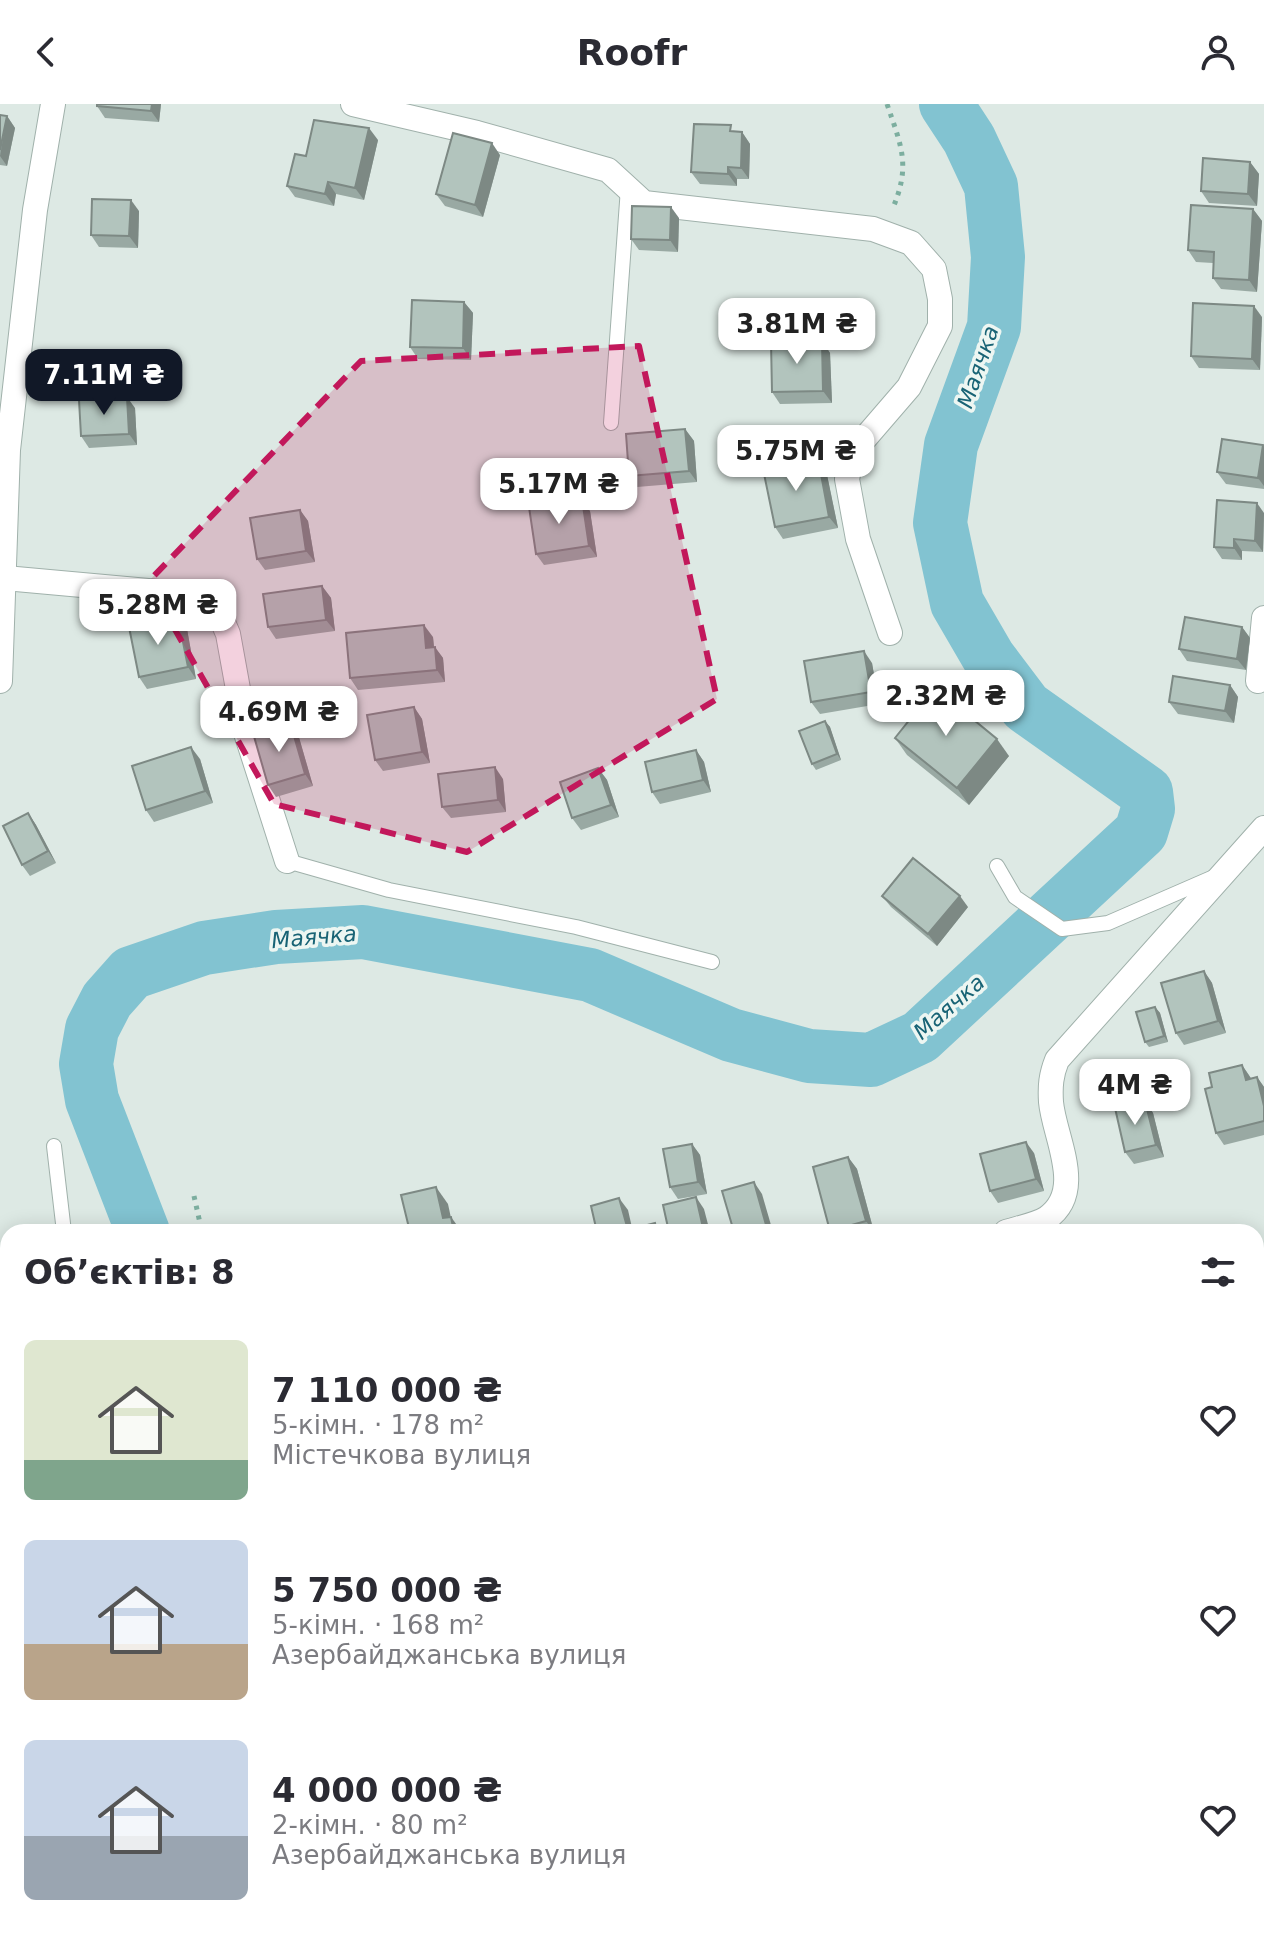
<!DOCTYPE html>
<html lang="uk">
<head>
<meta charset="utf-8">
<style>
	body { margin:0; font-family:"DejaVu Sans",sans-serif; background:#f7f7f7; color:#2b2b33; height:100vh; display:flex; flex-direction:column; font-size:30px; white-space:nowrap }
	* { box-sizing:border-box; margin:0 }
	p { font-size:26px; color:#7c7c81 }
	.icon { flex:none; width:44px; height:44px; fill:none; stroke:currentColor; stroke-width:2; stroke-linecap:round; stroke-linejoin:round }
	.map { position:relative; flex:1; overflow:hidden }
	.details { position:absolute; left:0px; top:1120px; width:1264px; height:714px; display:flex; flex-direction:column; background:#fff; border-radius:24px 24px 0 0; box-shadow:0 4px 20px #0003 }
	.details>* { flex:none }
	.price { position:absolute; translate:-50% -68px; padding:0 18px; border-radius:16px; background:#fff; color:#222; font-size:26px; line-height:52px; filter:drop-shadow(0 2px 4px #0008) }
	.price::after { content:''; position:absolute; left:50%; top:48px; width:24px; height:18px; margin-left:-12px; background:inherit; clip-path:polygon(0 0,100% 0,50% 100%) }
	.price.current { background:#111827; color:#fff }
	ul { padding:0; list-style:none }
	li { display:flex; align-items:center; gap:24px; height:200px; padding:0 24px }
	li span { display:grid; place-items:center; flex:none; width:224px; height:160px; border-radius:12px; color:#555 }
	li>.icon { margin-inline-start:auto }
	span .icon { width:96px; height:96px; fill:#fffc; stroke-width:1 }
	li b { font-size:34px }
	h2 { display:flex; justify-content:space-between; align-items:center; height:96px; padding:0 24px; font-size:34px }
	header { display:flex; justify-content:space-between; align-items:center; height:104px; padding:0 24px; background:#fff; font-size:36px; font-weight:700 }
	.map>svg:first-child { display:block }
</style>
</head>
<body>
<header><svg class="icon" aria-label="back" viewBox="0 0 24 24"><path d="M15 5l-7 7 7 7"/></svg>Roofr<svg class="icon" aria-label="person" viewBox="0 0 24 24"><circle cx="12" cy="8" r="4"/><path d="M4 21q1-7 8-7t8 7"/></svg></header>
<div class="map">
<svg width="1264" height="1833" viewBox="0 0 1264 1833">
	<rect width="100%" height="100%" fill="#dde9e4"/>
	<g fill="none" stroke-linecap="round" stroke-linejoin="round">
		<g stroke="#82c3d1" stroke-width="54">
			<polyline points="143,1128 92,996 86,960 92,925 107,896 131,869 204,844 276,833 363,828 590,871 731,931 809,952 871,956 920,933 1141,728 1148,705 1146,688 1026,603 989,554 957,499 940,419 951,341 994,223 998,153 991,82 969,35 946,0"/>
			<polyline points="0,1601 8,1596"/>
		</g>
		<defs>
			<g id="service">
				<polyline points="611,319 628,84"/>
				<polyline points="287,757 389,786 576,823 712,858"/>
				<polyline points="997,762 1015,793 1062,825 1108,819 1216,772"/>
				<polyline points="54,1042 64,1128"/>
			</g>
			<g id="minor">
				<polyline points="353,0 477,29 608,66 644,99 873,125 911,139 934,165 940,195 940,222 909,283 853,348 847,375 858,435 890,529"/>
				<polyline points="5,474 192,491 216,502 228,530 246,629 287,757"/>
				<polyline points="0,577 8,346 35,106 53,0"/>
				<polyline points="1258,577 1264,514"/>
				<path d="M1006 1128C1018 1124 1036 1121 1047 1114 1086 1087 1054 1033 1051 998 1050 982 1051 971 1057 956L1264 724"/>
				<polyline points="1256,1390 1264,1388"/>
				<polyline points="0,1480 8,1479"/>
			</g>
		</defs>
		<use href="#service" stroke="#a0b1ab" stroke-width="16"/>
		<use href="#minor" stroke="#a0b1ab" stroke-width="26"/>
		<g stroke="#7cae9f" stroke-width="5" stroke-dasharray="4 6" stroke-linecap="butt">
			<path d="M887 0C902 44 911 62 892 106"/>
			<polyline points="194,1092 202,1128"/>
		</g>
		<use href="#service" stroke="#fff" stroke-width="14"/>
		<use href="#minor" stroke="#fff" stroke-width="24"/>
	</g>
	<g fill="#99a9a3">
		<polygon points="97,0 161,0 159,18 105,14 97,2"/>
		<polygon points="0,11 7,12 15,24 7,62 0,61"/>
		<polygon points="735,27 742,28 750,40 749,75 737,75 737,82 700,80 691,68"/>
		<polygon points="378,36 364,96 336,90 334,102 295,93 287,82 306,52"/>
		<polygon points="500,51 483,113 445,102 436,90"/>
		<polygon points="1250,58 1259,70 1257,102 1209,99 1201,87"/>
		<polygon points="1253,105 1262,117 1257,188 1221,185 1213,174 1213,159 1196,158 1188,146"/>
		<polygon points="139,107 138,144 99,143 91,131"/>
		<polygon points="679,114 678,148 639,146 631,135"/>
		<polygon points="464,198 473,209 471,256 418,255 410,243"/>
		<polygon points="1262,213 1260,266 1199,264 1191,252"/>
		<polygon points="822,237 830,249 832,299 780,300 772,288"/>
		<polygon points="135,304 137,341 89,344 81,332"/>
		<polygon points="685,325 694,337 697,378 637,383 629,372"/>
		<polygon points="1263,341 1264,343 1264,385 1226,380 1217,368"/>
		<polygon points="826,366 838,424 783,435 775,423"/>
		<polygon points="300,406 308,417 315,458 265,466 257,455"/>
		<polygon points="590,407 597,453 544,461 536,450"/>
		<polygon points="1264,409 1263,448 1242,447 1242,456 1222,455 1214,443"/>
		<polygon points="322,482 331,494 335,527 276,535 268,523"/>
		<polygon points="178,513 187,525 196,575 147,585 139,573"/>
		<polygon points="1242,523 1250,534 1246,566 1187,557 1179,545"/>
		<polygon points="433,533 434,543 443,554 445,578 358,586 350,574"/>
		<polygon points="872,559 879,600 820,610 811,598"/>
		<polygon points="1230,581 1238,593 1234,619 1178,610 1169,598"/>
		<polygon points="414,603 422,615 430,659 383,667 375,656"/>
		<polygon points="825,617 830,623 841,656 816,666 812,660"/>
		<polygon points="298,630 313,682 276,693 268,681"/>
		<polygon points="895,634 1009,652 969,701 907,651"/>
		<polygon points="696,646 704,658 711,688 660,700 652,688"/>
		<polygon points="200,655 213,699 154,718 146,706"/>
		<polygon points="598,664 607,676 619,713 581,726 572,714"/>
		<polygon points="503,675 506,708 451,714 442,703"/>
		<polygon points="28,709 36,721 56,759 30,772 22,761"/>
		<polygon points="882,792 968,803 937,842 891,803"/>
		<polygon points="1204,867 1212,879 1226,929 1184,941 1176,929"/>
		<polygon points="1155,903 1160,909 1168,938 1149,943 1145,938"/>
		<polygon points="1242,961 1251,974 1257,973 1264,983 1264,1031 1224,1041 1216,1029 1212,983"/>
		<polygon points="1145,997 1153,1009 1164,1053 1134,1060 1125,1048"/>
		<polygon points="692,1040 700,1051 707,1090 678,1095 670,1083"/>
		<polygon points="1034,1049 1044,1087 998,1099 990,1087"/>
		<polygon points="848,1053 857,1065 874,1128 831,1128 830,1127"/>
		<polygon points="1256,1258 1263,1269 1264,1269 1264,1340 1262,1341 1256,1333"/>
		<polygon points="1264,1409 1264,1489 1256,1491 1256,1411"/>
		<polygon points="702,1826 762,1826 730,1833 706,1833"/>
		<polygon points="1057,1826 1085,1826 1086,1831 1077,1833 1060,1833"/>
	</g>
	<g fill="#7d8984">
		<polygon points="152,0 161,0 159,18 151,7"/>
		<polygon points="7,12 15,24 7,62 0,52"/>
		<polygon points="369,24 378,36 364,96 355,84"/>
		<polygon points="742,28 750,40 749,75 741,64"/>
		<polygon points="492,39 500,51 483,113 475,101"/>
		<polygon points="1250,58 1259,70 1257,102 1248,90"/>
		<polygon points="728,63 737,75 737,82 728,70"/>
		<polygon points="328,78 336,90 334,102 325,90"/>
		<polygon points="131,96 139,107 138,144 129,132"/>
		<polygon points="671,103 679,114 678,148 670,136"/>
		<polygon points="1253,105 1262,117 1257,188 1249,176"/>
		<polygon points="464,198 473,209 471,256 463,244"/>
		<polygon points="1254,202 1262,213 1260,266 1252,255"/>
		<polygon points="822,237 830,249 832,299 823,287"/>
		<polygon points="127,293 135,304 137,341 129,330"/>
		<polygon points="685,325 694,337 697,378 689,367"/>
		<polygon points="1263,341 1264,343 1264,382 1258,374"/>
		<polygon points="818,354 826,366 838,424 829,413"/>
		<polygon points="582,395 590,407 597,453 589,442"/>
		<polygon points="1257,399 1264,409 1263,448 1255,437"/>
		<polygon points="300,406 308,417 315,458 306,447"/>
		<polygon points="1234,435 1242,447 1242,456 1234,444"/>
		<polygon points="322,482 331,494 335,527 326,516"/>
		<polygon points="178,513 187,525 196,575 188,563"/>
		<polygon points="424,521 433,533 435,555 426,544"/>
		<polygon points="1242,523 1250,534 1246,566 1237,555"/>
		<polygon points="435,543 443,554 445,578 437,566"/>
		<polygon points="864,547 872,559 879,600 871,588"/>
		<polygon points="1230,581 1238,593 1234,619 1225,607"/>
		<polygon points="414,603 422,615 430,659 422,648"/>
		<polygon points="825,617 830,623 841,656 837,650"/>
		<polygon points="290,618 298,630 313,682 305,670"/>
		<polygon points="997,635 1009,652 969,701 957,684"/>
		<polygon points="191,643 200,655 213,699 205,687"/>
		<polygon points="696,646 704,658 711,688 703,676"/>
		<polygon points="495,663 503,675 506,708 498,696"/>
		<polygon points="598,664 607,676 619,713 611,701"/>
		<polygon points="28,709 36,721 56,759 48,747"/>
		<polygon points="960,792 968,803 937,842 928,830"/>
		<polygon points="1204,867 1212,879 1226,929 1218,917"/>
		<polygon points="1155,903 1160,909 1168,938 1164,932"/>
		<polygon points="1242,961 1250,973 1254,987 1246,976"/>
		<polygon points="1257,973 1264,983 1264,1002"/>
		<polygon points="1145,997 1153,1009 1164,1053 1156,1041"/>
		<polygon points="1026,1038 1034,1049 1044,1087 1036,1075"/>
		<polygon points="692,1040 700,1051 707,1090 698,1078"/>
		<polygon points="848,1053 857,1065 874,1128 866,1117"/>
		<polygon points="754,1078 762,1090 773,1128 768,1128"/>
		<polygon points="436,1083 448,1100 454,1128 443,1114"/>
		<polygon points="696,1093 704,1105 710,1128 704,1128"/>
		<polygon points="619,1094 628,1106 633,1128 628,1126"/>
		<polygon points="451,1113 462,1128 454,1128"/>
		<polygon points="1256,1258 1262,1267 1264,1273 1259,1271"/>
		<polygon points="852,1826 855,1826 859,1833 853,1833"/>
		<polygon points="904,1826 910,1826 911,1833 905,1833"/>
		<polygon points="962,1826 968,1826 970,1833 964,1833"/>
		<polygon points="1022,1826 1028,1826 1030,1833 1025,1833"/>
	</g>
	<g fill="#b2c4bd" stroke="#7d8984" stroke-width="2">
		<polygon points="97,0 152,0 151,7 97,2"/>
		<polygon points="0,11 7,12 0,46"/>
		<polygon points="314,16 369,24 355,84 328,78 325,90 287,82 295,50 306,52"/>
		<polygon points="694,20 731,21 730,27 742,28 741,64 728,63 728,70 691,68"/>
		<polygon points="453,29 492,39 475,101 436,90"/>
		<polygon points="1203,54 1250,58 1248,90 1201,87"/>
		<polygon points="92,95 131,96 129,132 91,131"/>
		<polygon points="1191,101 1253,105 1249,176 1213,174 1214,148 1188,146"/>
		<polygon points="632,102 671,103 670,136 631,135"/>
		<polygon points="412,196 464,198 463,244 410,243"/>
		<polygon points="1193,199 1254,202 1252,255 1191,252"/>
		<polygon points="822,237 823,287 772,288 771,238"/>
		<polygon points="127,293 129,330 81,332 79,296"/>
		<polygon points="685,325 689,367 629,372 626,330"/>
		<polygon points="1222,335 1263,341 1258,374 1217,368"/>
		<polygon points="818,354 829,413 775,423 763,365"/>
		<polygon points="582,395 589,442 536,450 529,403"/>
		<polygon points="1217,396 1257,399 1255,437 1234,435 1234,444 1214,443"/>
		<polygon points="300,406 306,447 257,455 250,414"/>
		<polygon points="322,482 326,516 268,523 263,490"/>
		<polygon points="178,513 188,563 139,573 129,523"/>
		<polygon points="1185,513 1242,523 1237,555 1179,545"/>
		<polygon points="424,521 426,544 435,543 437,566 350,574 346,529"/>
		<polygon points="864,547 871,588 811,598 804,557"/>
		<polygon points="1173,572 1230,581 1225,607 1169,598"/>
		<polygon points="935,584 997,635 957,684 895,634"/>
		<polygon points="414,603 422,648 375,656 367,611"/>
		<polygon points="825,617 837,650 812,660 799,627"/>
		<polygon points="290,618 305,670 268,681 253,629"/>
		<polygon points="191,643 205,687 146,706 132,662"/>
		<polygon points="696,646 703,676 652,688 645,658"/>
		<polygon points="495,663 498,696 442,703 438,670"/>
		<polygon points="598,664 611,701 572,714 560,678"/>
		<polygon points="28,709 48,747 22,761 3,722"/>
		<polygon points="913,754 960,792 928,830 882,792"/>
		<polygon points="1204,867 1218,917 1176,929 1161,879"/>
		<polygon points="1155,903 1164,932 1145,938 1136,908"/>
		<polygon points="1242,961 1246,976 1257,973 1264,1002 1264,1017 1216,1029 1205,985 1212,983 1209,969"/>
		<polygon points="1145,997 1156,1041 1125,1048 1115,1004"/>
		<polygon points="1026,1038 1036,1075 990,1087 980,1050"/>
		<polygon points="692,1040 698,1078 670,1083 663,1045"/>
		<polygon points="848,1053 866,1117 830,1127 813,1063"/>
		<polygon points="754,1078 768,1128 734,1128 722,1087"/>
		<polygon points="436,1083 443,1114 451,1113 454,1128 410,1128 401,1091"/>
		<polygon points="696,1093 704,1128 669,1128 663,1101"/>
		<polygon points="619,1094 628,1126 655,1119 657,1128 597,1128 591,1102"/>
		<polygon points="563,1125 564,1128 549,1128"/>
		<polygon points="1256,1262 1259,1271 1264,1269 1264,1326 1256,1328"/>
		<polygon points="1264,1409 1264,1476 1256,1478 1256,1411"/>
		<polygon points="1264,1739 1264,1783 1262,1784 1256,1755 1256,1741"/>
		<polygon points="786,1826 787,1833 751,1833"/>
		<polygon points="801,1826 852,1826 853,1833 802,1833"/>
		<polygon points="873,1826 904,1826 905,1833 874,1833"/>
		<polygon points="928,1826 962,1826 964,1833 930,1833"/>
		<polygon points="988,1826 1022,1826 1024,1831 1016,1833 990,1833"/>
		<polygon points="1032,1826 1053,1826 1054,1833 1033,1833"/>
		<polygon points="1057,1826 1079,1826 1058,1830"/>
		<polygon points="621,1828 622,1833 598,1833"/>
		<polygon points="683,1829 684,1833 660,1833"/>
	</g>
	<path fill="#c2185b" fill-opacity="0.2" stroke="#c2185b" stroke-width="6" stroke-dasharray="16 10" stroke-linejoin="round" d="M639 242 717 595 467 748 274 700 148 478 361 257Z"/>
	<g text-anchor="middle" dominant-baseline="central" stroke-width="7" stroke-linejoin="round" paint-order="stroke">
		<g font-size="22" font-style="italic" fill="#186375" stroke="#edf6f2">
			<text transform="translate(978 263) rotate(-71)">Маячка</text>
			<text transform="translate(314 833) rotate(-5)">Маячка</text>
			<text transform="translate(949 903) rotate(-41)">Маячка</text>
		</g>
	</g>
</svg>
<b class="price" style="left:797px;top:262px">3.81M ₴</b>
<b class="price current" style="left:104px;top:313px">7.11M ₴</b>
<b class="price" style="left:796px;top:389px">5.75M ₴</b>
<b class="price" style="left:559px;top:422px">5.17M ₴</b>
<b class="price" style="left:158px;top:543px">5.28M ₴</b>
<b class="price" style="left:946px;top:634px">2.32M ₴</b>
<b class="price" style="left:279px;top:650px">4.69M ₴</b>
<b class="price" style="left:1135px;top:1023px">4M ₴</b>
<section class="details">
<h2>Об’єктів: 8<svg class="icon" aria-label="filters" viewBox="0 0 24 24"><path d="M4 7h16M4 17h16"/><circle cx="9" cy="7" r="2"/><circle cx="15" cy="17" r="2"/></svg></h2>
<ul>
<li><span style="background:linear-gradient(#dfe7d0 75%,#7fa58c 0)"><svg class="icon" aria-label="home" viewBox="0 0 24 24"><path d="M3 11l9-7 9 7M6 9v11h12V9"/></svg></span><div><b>7 110 000 ₴</b><p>5-кімн. · 178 m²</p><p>Містечкова вулиця</p></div><svg class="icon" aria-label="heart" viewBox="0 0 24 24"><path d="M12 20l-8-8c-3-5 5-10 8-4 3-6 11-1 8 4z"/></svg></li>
<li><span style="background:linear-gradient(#c9d6e8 65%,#b9a48a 0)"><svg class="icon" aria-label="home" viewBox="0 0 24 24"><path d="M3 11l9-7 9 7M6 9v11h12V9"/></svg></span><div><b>5 750 000 ₴</b><p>5-кімн. · 168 m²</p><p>Азербайджанська вулиця</p></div><svg class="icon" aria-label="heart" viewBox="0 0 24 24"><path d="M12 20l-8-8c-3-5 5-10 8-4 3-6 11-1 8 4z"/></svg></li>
<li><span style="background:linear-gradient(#c9d6e8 60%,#9aa5b1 0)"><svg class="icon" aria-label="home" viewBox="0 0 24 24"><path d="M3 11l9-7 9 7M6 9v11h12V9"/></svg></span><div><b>4 000 000 ₴</b><p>2-кімн. · 80 m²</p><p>Азербайджанська вулиця</p></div><svg class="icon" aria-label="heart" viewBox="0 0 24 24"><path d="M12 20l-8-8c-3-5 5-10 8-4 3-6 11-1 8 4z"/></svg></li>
</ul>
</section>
</div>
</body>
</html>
